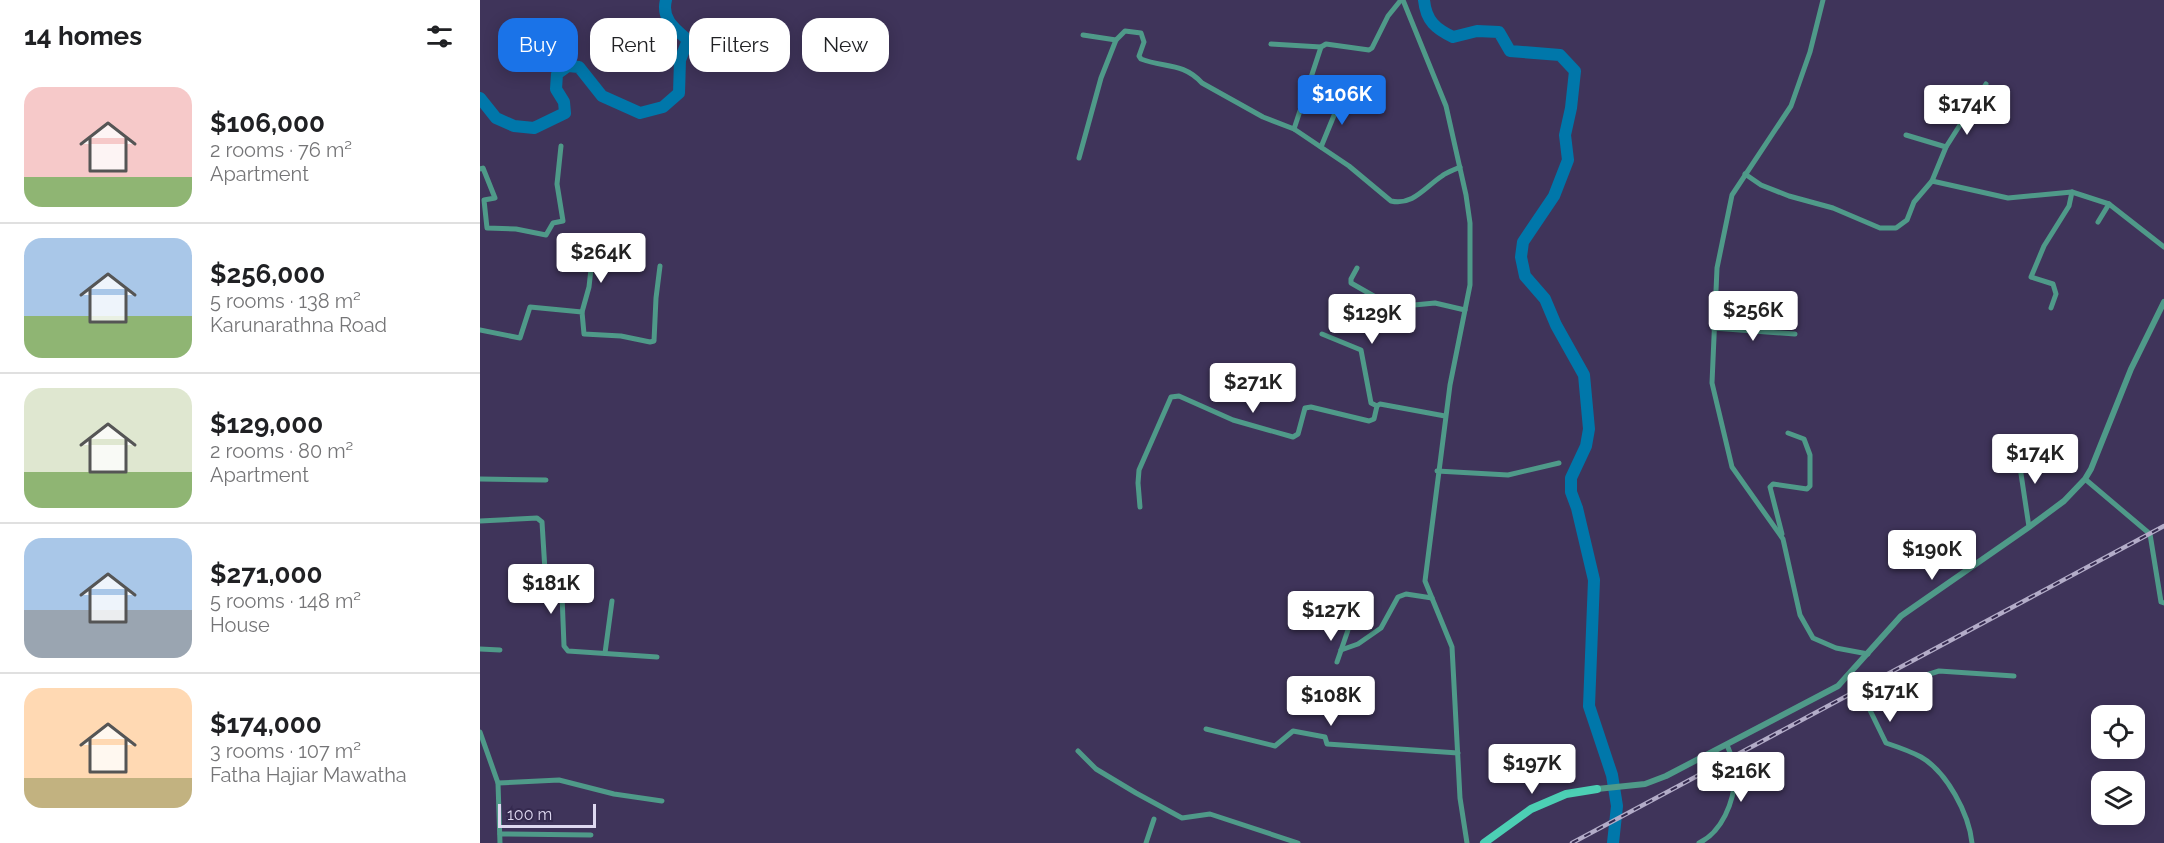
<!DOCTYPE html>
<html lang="en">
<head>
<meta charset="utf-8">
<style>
	body { margin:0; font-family:Raleway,sans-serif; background:#f2f2f2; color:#202124; height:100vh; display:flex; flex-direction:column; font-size:22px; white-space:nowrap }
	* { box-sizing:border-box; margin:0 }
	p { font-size:20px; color:#757577 }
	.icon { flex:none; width:33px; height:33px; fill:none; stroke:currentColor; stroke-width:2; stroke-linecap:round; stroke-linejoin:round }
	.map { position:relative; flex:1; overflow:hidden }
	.details { display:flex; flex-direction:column; background:#fff; width:480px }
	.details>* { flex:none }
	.banner { position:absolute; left:18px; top:18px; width:570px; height:54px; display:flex; gap:12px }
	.tools { position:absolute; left:1611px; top:705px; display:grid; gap:12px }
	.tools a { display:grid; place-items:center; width:54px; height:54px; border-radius:12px; background:#fff; box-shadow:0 3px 15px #0003; font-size:30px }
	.scale { position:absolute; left:18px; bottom:15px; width:98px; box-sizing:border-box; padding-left:6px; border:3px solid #ded8f0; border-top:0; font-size:16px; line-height:21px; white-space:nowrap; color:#ded8f0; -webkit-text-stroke:4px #352a4f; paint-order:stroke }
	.price { position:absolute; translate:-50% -51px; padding:0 14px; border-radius:6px; background:#fff; color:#222; font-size:20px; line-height:39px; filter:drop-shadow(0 2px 3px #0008) }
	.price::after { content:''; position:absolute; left:50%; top:36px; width:18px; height:14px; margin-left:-9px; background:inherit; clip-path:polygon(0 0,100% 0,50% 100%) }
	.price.selected { background:#1a73e8; color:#fff }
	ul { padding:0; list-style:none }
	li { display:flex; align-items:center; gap:18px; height:150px; padding:0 24px }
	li+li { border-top:2px solid #e0e0e0 }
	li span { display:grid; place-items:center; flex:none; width:168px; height:120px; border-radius:18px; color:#555 }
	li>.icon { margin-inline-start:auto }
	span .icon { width:72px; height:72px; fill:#fffc; stroke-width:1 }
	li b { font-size:26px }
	h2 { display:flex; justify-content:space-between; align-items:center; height:72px; padding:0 24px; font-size:26px }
	.chip { padding:0 21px; border-radius:18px; background:#fff; box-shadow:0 3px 15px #0003; font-size:21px; line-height:54px }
	.chip.selected { background:#1a73e8; color:#fff }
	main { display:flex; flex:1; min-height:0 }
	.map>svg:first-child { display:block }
</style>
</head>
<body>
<main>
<section class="details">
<h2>14 homes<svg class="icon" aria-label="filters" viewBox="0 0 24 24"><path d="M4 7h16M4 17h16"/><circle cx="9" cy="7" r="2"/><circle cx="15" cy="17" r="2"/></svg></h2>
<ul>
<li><span style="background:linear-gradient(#f6c9c9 75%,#8fb573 0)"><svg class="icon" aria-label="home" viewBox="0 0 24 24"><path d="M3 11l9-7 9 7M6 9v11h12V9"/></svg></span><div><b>$106,000</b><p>2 rooms · 76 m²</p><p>Apartment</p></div></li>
<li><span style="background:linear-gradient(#a9c7e8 65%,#8fb573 0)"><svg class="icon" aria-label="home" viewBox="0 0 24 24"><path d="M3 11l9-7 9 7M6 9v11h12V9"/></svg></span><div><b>$256,000</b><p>5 rooms · 138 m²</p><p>Karunarathna Road</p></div></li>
<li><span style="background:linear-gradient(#dfe7d0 70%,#8fb573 0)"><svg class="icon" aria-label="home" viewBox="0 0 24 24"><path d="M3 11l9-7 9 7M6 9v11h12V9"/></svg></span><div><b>$129,000</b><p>2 rooms · 80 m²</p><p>Apartment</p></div></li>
<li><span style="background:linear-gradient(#a9c7e8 60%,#9aa5b1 0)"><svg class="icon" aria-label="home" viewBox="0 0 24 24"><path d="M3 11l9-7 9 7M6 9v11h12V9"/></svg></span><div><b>$271,000</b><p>5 rooms · 148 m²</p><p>House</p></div></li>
<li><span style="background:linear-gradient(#ffd9b3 75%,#c2b280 0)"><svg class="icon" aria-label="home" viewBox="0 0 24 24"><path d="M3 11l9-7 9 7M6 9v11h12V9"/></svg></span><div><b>$174,000</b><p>3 rooms · 107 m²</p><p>Fatha Hajiar Mawatha</p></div></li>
</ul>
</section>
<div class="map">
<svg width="1684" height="843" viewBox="0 0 1684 843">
	<rect width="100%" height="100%" fill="#3f345a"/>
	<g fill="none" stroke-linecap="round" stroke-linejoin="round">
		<g stroke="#07a" stroke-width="12">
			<path d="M944 0C946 21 956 29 973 37L997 31 1019 32 1030 51 1080 55 1095 71 1091 108 1085 135 1088 160 1074 196 1043 242 1041 257 1045 276 1065 299 1076 325 1104 375 1109 429 1106 446 1091 478V492L1097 508 1114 580 1109 706 1132 775 1137 806 1133 843"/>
			<path d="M0 98 16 118 34 126 54 128 85 113 84 102 76 89 77 74 88 66 99 67 122 96 160 113 183 107 199 93 200 60 208 40C195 29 181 19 186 0"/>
		</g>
		<g stroke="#4f9a89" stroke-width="5">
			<polyline points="923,0 966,106 986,195 990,223 990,285 970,385 945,581 972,647 980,798 987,843"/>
			<polyline points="1343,0 1330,52 1311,106 1252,195 1237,268 1232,383 1252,467 1303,539 1320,615 1333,638 1356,648 1388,654"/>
			<path d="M603 35 636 40 645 31 661 33 664 42 659 56 661 59C684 68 703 62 722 83L783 117 814 129 841 47 846 44 889 50 892 48 908 16 921 0"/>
			<polyline points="791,44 841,47"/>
			<path d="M814 129 869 166 911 201C933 206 945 187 962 176 967 172 974 170 980 167"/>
			<polyline points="1426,135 1466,147"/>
			<polyline points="841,147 862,96"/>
			<polyline points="599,158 621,78 636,40"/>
			<polyline points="0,169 3,168 15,198 4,200 7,228 36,229 66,235 73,223 83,221 77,184 81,146"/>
			<polyline points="1265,174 1281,185 1309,196 1353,208 1400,228 1416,228 1427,220 1434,202 1452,181 1528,198 1592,192 1629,204 1684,247"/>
			<polyline points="1452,181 1466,147 1506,84"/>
			<polyline points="1618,222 1629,204"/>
			<polyline points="877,268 871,279 871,283 913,307 955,303 985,310"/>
			<polyline points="1571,308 1576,294 1573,284 1551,277 1564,246 1589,206 1592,192"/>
			<polyline points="102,312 109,287 113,251"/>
			<polyline points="1233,328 1315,334"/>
			<polyline points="0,330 40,338 50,307 102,312 104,334 141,336 170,342 174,341 176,298 180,266"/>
			<polyline points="842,334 881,350 891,403 897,406"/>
			<polyline points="1537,447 1549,527"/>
			<polyline points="957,471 1028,475 1079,463"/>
			<polyline points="0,479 66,480"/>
			<polyline points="1605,479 1670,534 1681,602 1684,603"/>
			<polyline points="660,507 658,483 659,470 691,397 699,396 753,420 813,437 818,434 825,408 831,407 889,421 894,419 897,406 900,404 965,416"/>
			<polyline points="0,521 57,518 62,522 66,587 82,595 84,646 88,651 177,657"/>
			<polyline points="1302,534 1290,487 1293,484 1327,489 1330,486 1330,455 1324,439 1308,433"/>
			<polyline points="0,649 20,650"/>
			<polyline points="861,650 878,644 901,628 918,597 926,594 952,598"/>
			<polyline points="125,653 132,601"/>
			<polyline points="857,662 868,630"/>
			<polyline points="726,729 795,746 813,731 845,737 847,744 978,753"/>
			<polyline points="0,732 18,783 20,843"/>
			<polyline points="598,751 616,769 656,793 702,818 730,814 818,843"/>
			<polyline points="18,783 79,780 134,794 182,801"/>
			<polyline points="20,834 111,835"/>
			<polyline points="666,843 674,819"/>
			<path d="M1219 843C1242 832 1254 802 1255 777 1256 766 1251 755 1247 745"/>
			<path d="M1492 843C1489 814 1467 772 1441 757 1430 751 1418 747 1406 743L1385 700 1396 689 1414 681 1440 677 1459 671 1534 676"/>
		</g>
		<polyline stroke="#4f9a89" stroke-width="6" points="1117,789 1165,784 1186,776 1358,686 1421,616 1549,527 1584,501 1605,479 1611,469 1651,369 1684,302"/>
		<polyline stroke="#4ccfb4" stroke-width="8" points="1004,843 1051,809 1086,794 1117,789"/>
		<defs>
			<polyline id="rail" points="1092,843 1684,526"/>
		</defs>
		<use href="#rail" stroke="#b3acc8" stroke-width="4.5"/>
		<use href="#rail" stroke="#352a4f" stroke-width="2" stroke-dasharray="7" stroke-linecap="butt"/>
	</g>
</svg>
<div class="tools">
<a><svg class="icon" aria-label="locate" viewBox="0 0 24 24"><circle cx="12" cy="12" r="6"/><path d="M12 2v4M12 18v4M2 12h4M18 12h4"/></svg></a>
<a><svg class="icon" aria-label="layers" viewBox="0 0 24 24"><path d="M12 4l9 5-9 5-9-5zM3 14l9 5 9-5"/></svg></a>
</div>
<div class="scale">100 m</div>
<b class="price selected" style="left:862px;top:126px">$106K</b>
<b class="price" style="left:1487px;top:136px">$174K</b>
<b class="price" style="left:121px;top:284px">$264K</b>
<b class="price" style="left:1273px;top:342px">$256K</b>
<b class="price" style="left:892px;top:345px">$129K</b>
<b class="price" style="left:773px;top:414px">$271K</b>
<b class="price" style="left:1555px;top:485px">$174K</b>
<b class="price" style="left:1452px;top:581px">$190K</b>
<b class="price" style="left:71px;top:615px">$181K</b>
<b class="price" style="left:851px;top:642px">$127K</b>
<b class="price" style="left:1410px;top:723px">$171K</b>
<b class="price" style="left:851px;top:727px">$108K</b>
<b class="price" style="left:1052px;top:795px">$197K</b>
<b class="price" style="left:1261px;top:803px">$216K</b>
<div class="banner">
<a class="chip selected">Buy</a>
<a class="chip">Rent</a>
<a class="chip">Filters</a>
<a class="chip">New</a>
</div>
</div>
</main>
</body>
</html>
